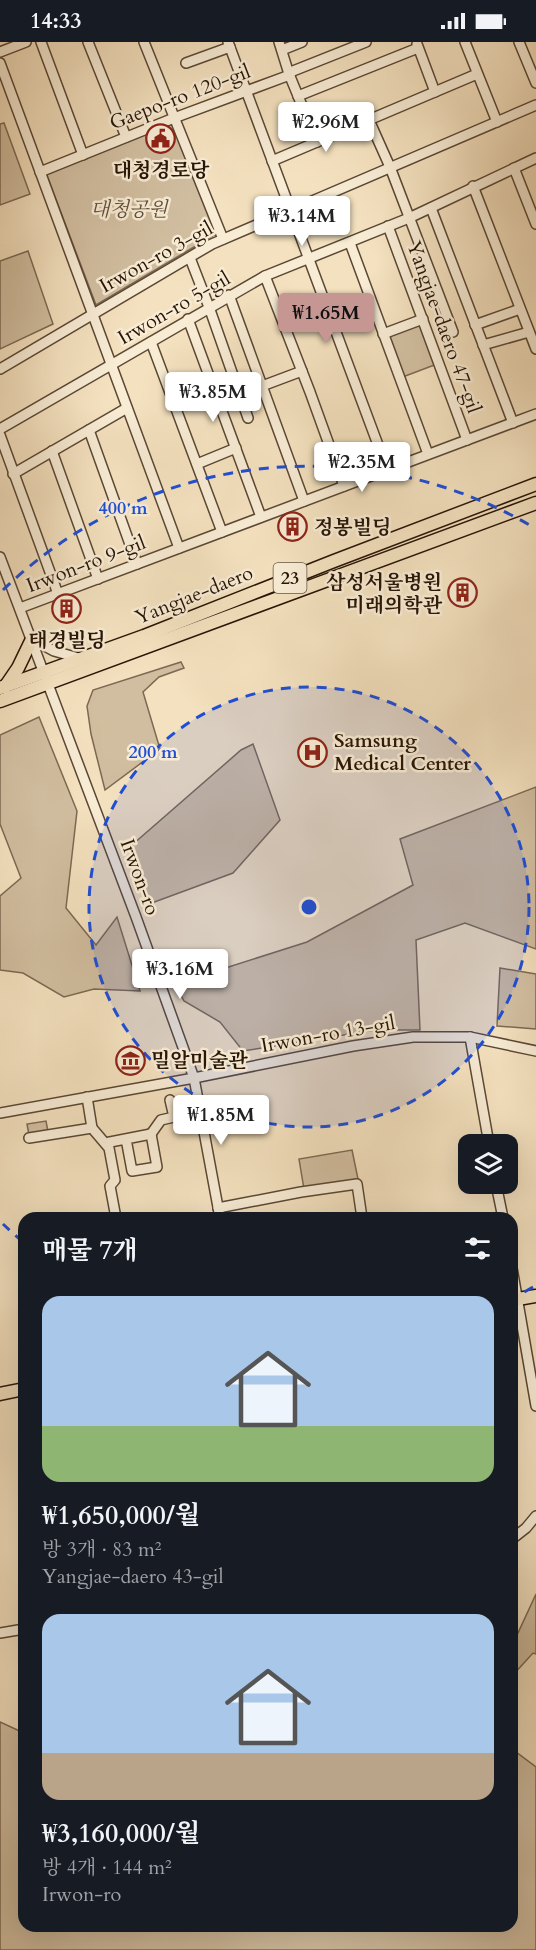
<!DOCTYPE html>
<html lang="ko">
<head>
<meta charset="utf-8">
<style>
	body { margin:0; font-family:Cardo,"Noto Serif KR",serif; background:#20242c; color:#f1f3f6; height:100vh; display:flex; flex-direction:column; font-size:22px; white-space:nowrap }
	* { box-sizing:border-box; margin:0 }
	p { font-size:20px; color:#9ea1a6 }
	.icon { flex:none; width:33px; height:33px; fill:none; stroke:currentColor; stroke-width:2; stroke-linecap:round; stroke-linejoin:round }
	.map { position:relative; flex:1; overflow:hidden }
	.details { position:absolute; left:18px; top:1170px; width:500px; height:720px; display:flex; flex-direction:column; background:#171b24; border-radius:18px; box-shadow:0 6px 24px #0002 }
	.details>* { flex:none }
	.buttons { position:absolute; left:458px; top:1092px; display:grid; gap:12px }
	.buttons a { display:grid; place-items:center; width:60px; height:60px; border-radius:12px; background:#171b24; box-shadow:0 6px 24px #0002; font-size:30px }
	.price { position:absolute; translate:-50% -51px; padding:0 14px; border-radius:6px; background:#fff; color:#222; font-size:20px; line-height:39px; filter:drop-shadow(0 2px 3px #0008) }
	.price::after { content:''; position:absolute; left:50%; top:36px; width:18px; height:14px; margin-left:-9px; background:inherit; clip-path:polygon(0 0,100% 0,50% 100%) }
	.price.current { background:#c59692; color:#111 }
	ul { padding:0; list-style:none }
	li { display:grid; align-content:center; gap:12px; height:318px; padding:0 24px }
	li span { display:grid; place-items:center; height:186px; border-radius:18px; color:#555 }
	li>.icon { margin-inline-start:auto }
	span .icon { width:108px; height:108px; fill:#fffc; stroke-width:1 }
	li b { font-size:26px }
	h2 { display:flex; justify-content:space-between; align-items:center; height:72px; padding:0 24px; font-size:26px }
	.status { display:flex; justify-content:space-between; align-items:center; height:42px; padding:0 30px; background:#171b24; direction:ltr }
	.status svg { height:16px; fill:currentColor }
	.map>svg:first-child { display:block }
</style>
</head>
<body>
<div class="status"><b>14:33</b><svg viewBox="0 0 49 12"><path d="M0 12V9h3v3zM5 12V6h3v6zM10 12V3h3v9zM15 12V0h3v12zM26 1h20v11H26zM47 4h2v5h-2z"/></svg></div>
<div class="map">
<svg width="536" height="1908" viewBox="0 0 536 1908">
	<rect width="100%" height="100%" fill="#f4e1bf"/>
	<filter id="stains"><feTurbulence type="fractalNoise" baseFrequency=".00333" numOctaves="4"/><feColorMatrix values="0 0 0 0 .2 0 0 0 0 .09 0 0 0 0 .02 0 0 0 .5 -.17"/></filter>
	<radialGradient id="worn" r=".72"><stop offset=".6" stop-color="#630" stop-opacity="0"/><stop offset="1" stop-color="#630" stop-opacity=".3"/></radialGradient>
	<g fill="#d1bea0" stroke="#7c6953" stroke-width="1.5">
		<polygon points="172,80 216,192 96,263 46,131"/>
		<polygon points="4,81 30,152 0,163 0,82"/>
		<polygon points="28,209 53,282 0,307 0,219"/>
		<polygon points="422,279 437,322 400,336 384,292"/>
		<polygon points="181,620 184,626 159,635 143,650 160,707 105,748 91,692 87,664 93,648"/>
		<polygon points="39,675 77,769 66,866 96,903 117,875 140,949 94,947 64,955 23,931 0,928 0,854 21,836 0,782 0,693"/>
		<polygon points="253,702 280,778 233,831 149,862 132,803 241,708"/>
		<polygon points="536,745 536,907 465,881 416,898 420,988 375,988 243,1009 220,980 184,959 175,942 307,900 413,843 400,797"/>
		<polygon points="500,926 536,932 536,987 497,984"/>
		<polygon points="46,1079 48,1090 29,1093 27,1082"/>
		<polygon points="352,1108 358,1137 304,1147 299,1117"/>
		<polygon points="536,1552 536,1612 533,1611 512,1634 512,1604"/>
		<polygon points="0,1680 24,1691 24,1884 512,1884 512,1707 536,1725 536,1908 0,1908"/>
	</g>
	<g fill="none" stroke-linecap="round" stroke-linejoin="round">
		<defs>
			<g id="minor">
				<polyline points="41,0 83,113"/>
				<polyline points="88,0 126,95"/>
				<polyline points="144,0 223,197"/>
				<polyline points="228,0 387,427"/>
				<polyline points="279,0 289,32 317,100"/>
				<polyline points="465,0 497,80"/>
				<polyline points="519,0 536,41"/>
				<polyline points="417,2 435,50"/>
				<polyline points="282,8 302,0"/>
				<polyline points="0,10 26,0"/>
				<polyline points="0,21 179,506"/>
				<polyline points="186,21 230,5"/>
				<polyline points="298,54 418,6"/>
				<polyline points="369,78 390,125 453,290"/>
				<polyline points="272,119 477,32"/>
				<polyline points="514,126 536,182"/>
				<polyline points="40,130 174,76 287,34 293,29 366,0"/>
				<polyline points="473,144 536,307"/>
				<polyline points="431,166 513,381"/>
				<polyline points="388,184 467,398"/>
				<polyline points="350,201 428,412"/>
				<polyline points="190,216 209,265 248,376"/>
				<polyline points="265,234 310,350 344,444"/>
				<polyline points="229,253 304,459"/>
				<polyline points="188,277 261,475"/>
				<polyline points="475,283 520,267"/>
				<polyline points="383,292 423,277"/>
				<polyline points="151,300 222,490"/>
				<polyline points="483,303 529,290"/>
				<polyline points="0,327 212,202 536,63"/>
				<polyline points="262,344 302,329"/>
				<polyline points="0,387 265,234 409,176 536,116"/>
				<polyline points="89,388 137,522"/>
				<polyline points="0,393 58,552"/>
				<polyline points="52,409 98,537"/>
				<polyline points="197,422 236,406"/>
				<polyline points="13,432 127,366"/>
				<polyline points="0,515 136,875 194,1036 220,1176"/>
				<polyline points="20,566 536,372"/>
				<polyline points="32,597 54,609 82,617"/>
				<polyline points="470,995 489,1102"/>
				<polyline points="87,1055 92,1086 109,1106 115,1138 110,1144 116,1176"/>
				<polyline points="0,1071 194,1036 353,1004 413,995 470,995 536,1009"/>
				<polyline points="151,1092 161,1078 174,1075 170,1058"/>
				<polyline points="29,1096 92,1086"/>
				<polyline points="105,1101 151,1092 157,1125 132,1129 126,1097"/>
				<polyline points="496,1142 503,1176"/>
				<polyline points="218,1166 301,1150 357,1142 362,1176"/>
				<polyline points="512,1226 536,1364"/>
				<polyline points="512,1497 526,1486 536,1474"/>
				<polyline points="0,1591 24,1587"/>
			</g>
			<g id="major">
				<polyline points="5,645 18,626 32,597"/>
				<polyline points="0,646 144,594 334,519 536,442"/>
				<polyline points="0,659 536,461"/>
				<polyline points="512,1258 536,1254"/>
				<polyline points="0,1352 24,1347"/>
			</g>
		</defs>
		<use href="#minor" stroke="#5a4734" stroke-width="12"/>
		<use href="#major" stroke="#271406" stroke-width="15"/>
		<use href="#minor" stroke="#f8ecd5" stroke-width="9"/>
		<use href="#major" stroke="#f4e1bf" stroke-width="12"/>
	</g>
	<circle cx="309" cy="865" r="220" fill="#1d4ed8" fill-opacity=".12"/>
	<g fill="none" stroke="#1d4ed8" stroke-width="3" stroke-dasharray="10 8">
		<circle cx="309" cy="865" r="220"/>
		<path d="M533 1245A441 441 0 0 1 513 1256M23 1200A441 441 0 0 1 3 1182M3 548A441 441 0 0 1 533 485"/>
	</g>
	<defs>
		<symbol id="civic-ring" viewBox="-11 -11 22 22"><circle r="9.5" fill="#f8ecd5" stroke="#8f2418" stroke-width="1.5"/><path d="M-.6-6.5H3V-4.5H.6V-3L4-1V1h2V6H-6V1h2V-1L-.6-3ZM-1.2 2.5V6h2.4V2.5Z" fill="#8f2418"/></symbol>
		<symbol id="building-ring" viewBox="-11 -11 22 22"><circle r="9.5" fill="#f8ecd5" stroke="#8f2418" stroke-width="1.5"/><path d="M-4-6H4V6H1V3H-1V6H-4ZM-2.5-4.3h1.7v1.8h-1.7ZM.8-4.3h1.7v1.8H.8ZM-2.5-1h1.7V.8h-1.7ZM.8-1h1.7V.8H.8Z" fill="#8f2418"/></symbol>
		<symbol id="hospital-ring" viewBox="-11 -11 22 22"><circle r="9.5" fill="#f8ecd5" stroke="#8f2418" stroke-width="1.5"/><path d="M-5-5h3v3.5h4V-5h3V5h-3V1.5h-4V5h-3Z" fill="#8f2418"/></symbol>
		<symbol id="museum-ring" viewBox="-11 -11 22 22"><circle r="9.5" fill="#f8ecd5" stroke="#8f2418" stroke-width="1.5"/><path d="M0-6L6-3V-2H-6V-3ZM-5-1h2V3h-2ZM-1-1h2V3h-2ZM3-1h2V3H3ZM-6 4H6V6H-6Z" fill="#8f2418"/></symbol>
	</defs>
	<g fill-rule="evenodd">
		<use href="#civic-ring" x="144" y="80" width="33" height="33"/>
		<use href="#building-ring" x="276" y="468" width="33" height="33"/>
		<use href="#building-ring" x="446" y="534" width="33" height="33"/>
		<use href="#building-ring" x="50" y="550" width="33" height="33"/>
		<use href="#hospital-ring" x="296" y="694" width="33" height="33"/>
		<use href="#museum-ring" x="114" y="1002" width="33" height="33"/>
	</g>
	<g text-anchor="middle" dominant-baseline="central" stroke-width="5" stroke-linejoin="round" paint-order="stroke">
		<rect fill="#f8ecd5" stroke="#654" stroke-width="1.5" x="273.5" y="521" width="33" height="30" rx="4.5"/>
		<g font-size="18" font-weight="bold" fill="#271406">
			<text x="290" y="536">23</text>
		</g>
		<g font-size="20" fill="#271406" stroke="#f8ecd5">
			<text transform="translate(180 55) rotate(-21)">Gaepo-ro 120-gil</text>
			<text transform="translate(156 215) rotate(-29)">Irwon-ro 3-gil</text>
			<text transform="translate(174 266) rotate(-30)">Irwon-ro 5-gil</text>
			<text transform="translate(444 285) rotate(70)">Yangjae-daero 47-gil</text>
			<text transform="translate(86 522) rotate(-21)">Irwon-ro 9-gil</text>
			<text transform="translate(194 553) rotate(-22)">Yangjae-daero</text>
			<text transform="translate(140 835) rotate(70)">Irwon-ro</text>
			<text transform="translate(328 992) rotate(-10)">Irwon-ro 13-gil</text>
		</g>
		<g font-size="20" font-weight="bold" fill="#271406" stroke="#f8ecd5" text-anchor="start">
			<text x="161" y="128" text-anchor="middle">대청경로당</text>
			<text x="314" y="485">정봉빌딩</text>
			<text x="442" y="540" text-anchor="end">삼성서울병원<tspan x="442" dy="23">미래의학관</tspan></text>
			<text x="67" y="598" text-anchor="middle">태경빌딩</text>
			<text x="334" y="698">Samsung<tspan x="334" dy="23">Medical Center</tspan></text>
			<text x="151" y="1018">밀알미술관</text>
		</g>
		<g font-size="20" font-style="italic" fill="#62503c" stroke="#f8ecd5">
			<text x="129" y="167">대청공원</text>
		</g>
	</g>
	<circle cx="309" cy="865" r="9" fill="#1d4ed8" stroke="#f8ecd5" stroke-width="3"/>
	<g font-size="18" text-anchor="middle" font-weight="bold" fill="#1d4ed8" stroke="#f8ecd5" stroke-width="5" stroke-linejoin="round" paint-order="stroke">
		<text x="123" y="472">400 m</text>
		<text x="153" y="716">200 m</text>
	</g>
	<rect width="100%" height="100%" filter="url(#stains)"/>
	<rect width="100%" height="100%" fill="url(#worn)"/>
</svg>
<div class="buttons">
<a><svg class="icon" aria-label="layers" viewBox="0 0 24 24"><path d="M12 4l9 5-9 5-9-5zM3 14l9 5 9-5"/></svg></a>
</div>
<b class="price" style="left:326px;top:111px">₩2.96M</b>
<b class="price" style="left:302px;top:205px">₩3.14M</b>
<b class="price current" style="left:326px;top:302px">₩1.65M</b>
<b class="price" style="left:213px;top:381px">₩3.85M</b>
<b class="price" style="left:362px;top:451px">₩2.35M</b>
<b class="price" style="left:180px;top:958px">₩3.16M</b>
<b class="price" style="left:221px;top:1104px">₩1.85M</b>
<section class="details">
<h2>매물 7개<svg class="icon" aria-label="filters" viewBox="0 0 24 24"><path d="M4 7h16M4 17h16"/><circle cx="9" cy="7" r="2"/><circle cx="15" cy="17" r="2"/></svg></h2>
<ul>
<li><span style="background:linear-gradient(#a9c7e8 70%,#8fb573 0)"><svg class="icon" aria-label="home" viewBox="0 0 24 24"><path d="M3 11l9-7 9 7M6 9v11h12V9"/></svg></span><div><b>₩1,650,000/월</b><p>방 3개 · 83 m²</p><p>Yangjae-daero 43-gil</p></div></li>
<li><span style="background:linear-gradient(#a9c7e8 75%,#b9a48a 0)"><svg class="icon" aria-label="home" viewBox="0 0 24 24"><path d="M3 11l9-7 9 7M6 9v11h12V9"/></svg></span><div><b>₩3,160,000/월</b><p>방 4개 · 144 m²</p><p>Irwon-ro</p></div></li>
</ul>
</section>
</div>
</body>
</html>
